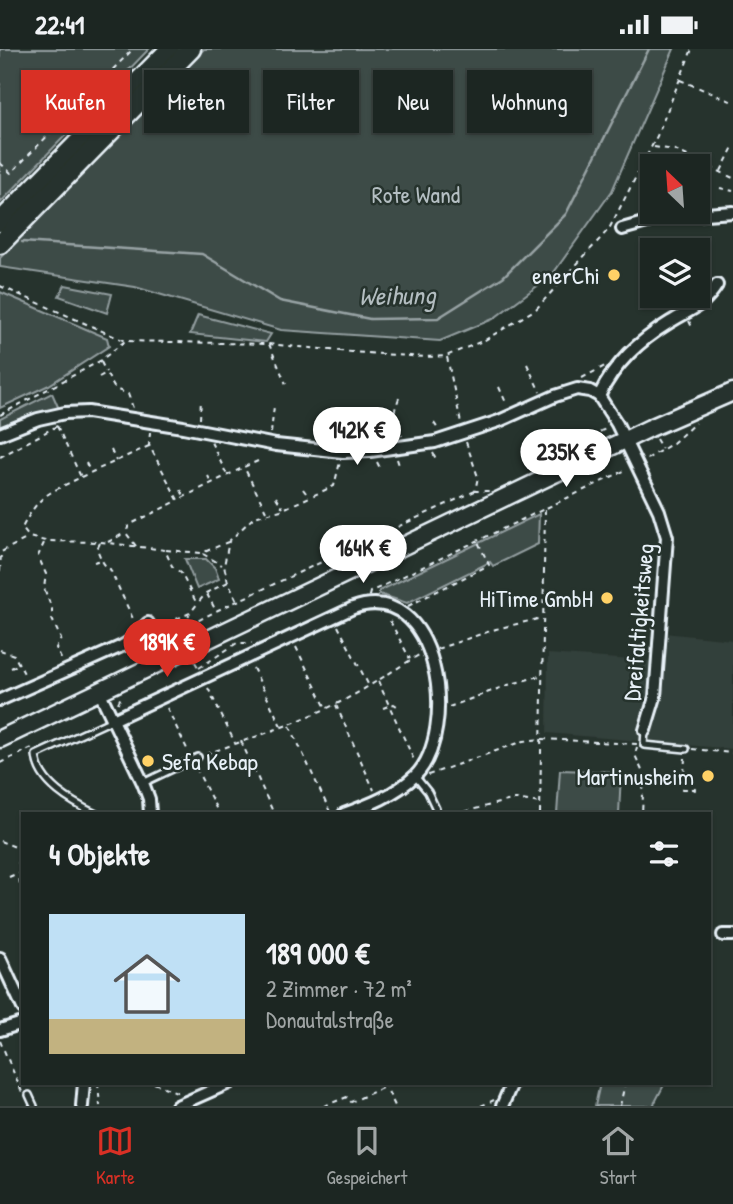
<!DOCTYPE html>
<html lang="de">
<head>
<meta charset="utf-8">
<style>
	body { margin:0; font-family:"Patrick Hand",sans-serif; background:#252e2a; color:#f1f3f6; height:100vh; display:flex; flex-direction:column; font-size:26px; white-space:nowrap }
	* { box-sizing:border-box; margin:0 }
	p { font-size:23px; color:#a0a5a5 }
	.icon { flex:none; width:38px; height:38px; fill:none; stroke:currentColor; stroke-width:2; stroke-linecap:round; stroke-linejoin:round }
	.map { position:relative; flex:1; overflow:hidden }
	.sheet { position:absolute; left:21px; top:763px; width:690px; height:273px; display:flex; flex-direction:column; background:#1c2622; border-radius:0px; box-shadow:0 2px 5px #0004,0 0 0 2px #3a4340 }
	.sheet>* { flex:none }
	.guide { position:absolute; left:21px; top:21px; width:691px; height:63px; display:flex; gap:14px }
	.needle { width:46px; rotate:335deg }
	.controls { position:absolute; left:640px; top:105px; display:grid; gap:14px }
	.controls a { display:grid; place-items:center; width:70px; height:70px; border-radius:0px; background:#1c2622; box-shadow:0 2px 5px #0004,0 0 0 2px #3a4340; font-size:35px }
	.price { position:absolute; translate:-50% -60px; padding:0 16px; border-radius:24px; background:#fff; color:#222; font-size:23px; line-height:46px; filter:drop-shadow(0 2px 4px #0008) }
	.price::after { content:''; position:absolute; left:50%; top:42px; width:21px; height:16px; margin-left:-10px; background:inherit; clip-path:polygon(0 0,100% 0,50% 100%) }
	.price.active { background:#d93025; color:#fff }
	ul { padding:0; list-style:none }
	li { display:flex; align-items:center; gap:21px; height:175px; padding:0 28px }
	li span { display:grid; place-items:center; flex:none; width:196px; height:140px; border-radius:0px; color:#555 }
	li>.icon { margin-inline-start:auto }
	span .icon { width:84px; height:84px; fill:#fffc; stroke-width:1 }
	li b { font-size:30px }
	h2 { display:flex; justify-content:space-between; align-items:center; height:84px; padding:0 28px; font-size:30px }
	.tag { padding:0 24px; border-radius:0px; background:#1c2622; box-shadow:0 2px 5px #0004,0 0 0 2px #3a4340; font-size:24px; line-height:63px }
	.tag.active { background:#d93025; color:#fff }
	.status { display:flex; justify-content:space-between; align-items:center; height:49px; padding:0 35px; background:#1c2622; direction:ltr }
	.status svg { height:19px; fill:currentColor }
	.dock { display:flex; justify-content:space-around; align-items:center; height:98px; border-top:2px solid #3a4340; background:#1c2622; font-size:19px; color:#a0a5a5 }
	.dock a { display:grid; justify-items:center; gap:4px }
	.dock .active { color:#d93025 }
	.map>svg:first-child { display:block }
</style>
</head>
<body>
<div class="status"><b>22:41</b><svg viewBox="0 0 49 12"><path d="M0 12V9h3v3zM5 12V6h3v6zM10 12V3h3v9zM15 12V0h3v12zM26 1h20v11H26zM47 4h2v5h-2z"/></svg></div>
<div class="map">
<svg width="733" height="1057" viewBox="0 0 733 1057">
	<rect width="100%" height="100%" fill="#26332d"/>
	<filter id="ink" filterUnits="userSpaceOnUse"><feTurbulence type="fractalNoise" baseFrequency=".0143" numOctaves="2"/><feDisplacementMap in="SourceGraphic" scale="14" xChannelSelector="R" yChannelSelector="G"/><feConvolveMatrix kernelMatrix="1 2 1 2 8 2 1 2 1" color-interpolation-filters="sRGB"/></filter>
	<g filter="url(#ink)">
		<polygon fill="#333f3a" points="664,584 733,591 733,700 547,684 548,605 661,613"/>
		<g fill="#3e4b47" stroke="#939ea0" stroke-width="2">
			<polygon points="0,0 149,0 0,154"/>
			<polygon points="204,0 674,0 612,142 552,226 493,270 440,292 281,281 135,238 0,218 0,209"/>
			<polygon points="65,236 112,245 107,264 59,247"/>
			<polygon points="0,243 107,289 109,297 49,336 0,359"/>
			<polygon points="198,266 271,285 266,293 190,285"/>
			<polygon points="52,344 59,360 0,380 0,370"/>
			<polygon points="539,465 538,495 493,517 490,513 407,554 379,545 379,542"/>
			<polygon points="185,510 206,510 215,519 219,530 197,540"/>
			<polygon points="560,721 621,723 619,765 557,765"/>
			<polygon points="600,1034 665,1034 653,1057 595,1057"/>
		</g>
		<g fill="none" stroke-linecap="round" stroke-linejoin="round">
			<polyline stroke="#98a3a5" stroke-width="2.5" points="22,193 202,205 280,252 370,270 438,269 503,228 566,165 649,0"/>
			<defs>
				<g id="service">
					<polyline points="645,681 644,696 686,700"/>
					<polyline points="415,727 428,743 436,760"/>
					<polyline points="143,734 198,708"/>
					<path d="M96 765C73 754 38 735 36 706L112 671"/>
					<polyline points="29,1046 34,1057"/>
				</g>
				<g id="minor">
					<polyline points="622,180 665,168 733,163"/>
					<path d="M599 347C615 314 639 292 670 273 691 260 703 258 717 236"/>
					<polyline points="0,385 38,370 65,364 88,363 183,378 276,396 343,403 370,402 435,393 499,372 555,347 577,340 590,342 599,347 617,375 659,462 667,488 655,648 645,681"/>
					<polyline points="99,642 143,734 149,750 150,765"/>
					<polyline points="0,651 122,597 132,591 148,574"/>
					<path d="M113 671 353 559C439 529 460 683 415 727 395 746 369 756 344 765"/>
					<polyline points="723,886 733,886"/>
					<polyline points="0,909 23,959"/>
					<polyline points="0,981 23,974"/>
					<polyline points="82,1057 84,1034"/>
					<polyline points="177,1057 229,1034"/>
					<polyline points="502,1057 512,1034"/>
				</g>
				<polyline id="secondary" points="0,690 650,379 733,343"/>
				<g id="trunk">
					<polyline points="0,173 170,0"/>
					<polyline points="0,195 191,0"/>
				</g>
			</defs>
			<use href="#service" stroke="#e8f1f8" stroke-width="10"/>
			<use href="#minor" stroke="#e8f1f8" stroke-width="16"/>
			<use href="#secondary" stroke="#e8f1f8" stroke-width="21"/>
			<use href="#trunk" stroke="#e8f1f8" stroke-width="23"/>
			<g stroke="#e8f1f8" stroke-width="2" stroke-dasharray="5 5" stroke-linecap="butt">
				<polyline points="680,31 733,53"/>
				<polyline points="654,98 675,101 733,129"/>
				<polyline points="0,114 11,124 133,0"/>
				<polyline points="721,122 733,98"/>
				<polyline points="720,139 733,142"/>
				<polyline points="0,237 125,292 268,295 352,303 425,308 446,307 485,291 536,260 609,180 657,87 692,0"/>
				<polyline points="689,272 692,278"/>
				<polyline points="269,295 286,335"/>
				<polyline points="447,308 461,374"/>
				<polyline points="101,313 106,323"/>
				<polyline points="527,315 540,343"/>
				<polyline points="99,328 106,324 115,340 128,345 133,359"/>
				<polyline points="582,329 605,317"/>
				<polyline points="499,338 507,356"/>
				<polyline points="399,349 393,366 402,387"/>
				<polyline points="0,366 100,312 125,292"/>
				<polyline points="200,370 201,350"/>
				<polyline points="434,374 438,380"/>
				<path d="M57 377 81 428C48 445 40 444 22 479L29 488 45 492 101 493 165 501 172 517 181 524 197 555"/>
				<polyline points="363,377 369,391"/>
				<polyline points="150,383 149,396 178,451 244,418"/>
				<polyline points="271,384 274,357"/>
				<polyline points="656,390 662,400"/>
				<polyline points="594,391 601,382 608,379"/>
				<polyline points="211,393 227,426"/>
				<polyline points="466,393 478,428 475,442 489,442"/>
				<polyline points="111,401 116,412"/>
				<polyline points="433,404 436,410"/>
				<polyline points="0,408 57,377"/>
				<polyline points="397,410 399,416"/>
				<polyline points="647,410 673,394 695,374"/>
				<polyline points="258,412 244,418 266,462"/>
				<polyline points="377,413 380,419"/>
				<polyline points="86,414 90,422"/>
				<polyline points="208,427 211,433"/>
				<polyline points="81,428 149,397"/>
				<polyline points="303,440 309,448"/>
				<polyline points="181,441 184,447"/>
				<polyline points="276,448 283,459"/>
				<polyline points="108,493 125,484"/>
				<polyline points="44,494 38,507 46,525 44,539 52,560 52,570 61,590 56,599 62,612"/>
				<path d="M100 494 97 500C100 507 103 517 110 520L134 572"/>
				<polyline points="136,497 126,484 129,476 177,452"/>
				<polyline points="166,501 202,504 228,493"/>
				<polyline points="203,505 222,516"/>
				<polyline points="94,513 101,511"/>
				<polyline points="0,522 1,503 28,489"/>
				<polyline points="228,533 224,517 229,492 254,468 281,461 334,437 340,413"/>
				<polyline points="207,545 216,562"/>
				<polyline points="369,547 370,543 626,421"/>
				<polyline points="408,557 489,516 478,493"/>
				<polyline points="390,572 410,610"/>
				<polyline points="338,577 369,637"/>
				<polyline points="158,578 190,564 206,544 228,533 237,552"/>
				<polyline points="187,578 189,566"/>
				<polyline points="145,592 154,595 218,561 475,442"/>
				<polyline points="296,598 326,659"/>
				<polyline points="437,600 496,580 542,569"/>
				<polyline points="0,601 14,606 26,628"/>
				<polyline points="195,613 198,618"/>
				<polyline points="11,619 19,615"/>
				<polyline points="199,619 237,594 252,594"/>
				<polyline points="253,619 281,677"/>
				<polyline points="378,632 414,711"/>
				<polyline points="208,639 235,694"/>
				<polyline points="118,654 121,648"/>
				<polyline points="336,656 374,741"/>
				<polyline points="449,658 508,636 543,626"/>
				<polyline points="167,659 189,704"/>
				<polyline points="383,659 394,655 397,657"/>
				<polyline points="290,677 331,765"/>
				<polyline points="241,692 274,765"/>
				<polyline points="637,698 635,706 644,726 642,765"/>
				<polyline points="692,700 733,704"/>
				<path d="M206 705C249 690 292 676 334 656 364 642 390 623 419 606"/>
				<polyline points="685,709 683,740 695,740 694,745"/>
				<polyline points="0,714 32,699"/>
				<polyline points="196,719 219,765"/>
				<polyline points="428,726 524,692 541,690 637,695"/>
				<polyline points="676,734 682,734"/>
				<polyline points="455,765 515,750 540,754"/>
				<polyline points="540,765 545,460"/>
				<polyline points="0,792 23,801"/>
				<polyline points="18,800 20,838"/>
				<polyline points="9,828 18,824"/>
				<polyline points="0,992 22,1043"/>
				<polyline points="98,1034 100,1057"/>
				<polyline points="154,1034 179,1044"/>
				<polyline points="384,1034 395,1057"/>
				<polyline points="324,1057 347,1048 351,1053 393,1034"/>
				<polyline points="481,1057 494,1051"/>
				<polyline points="620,1057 625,1034"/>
			</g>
			<use href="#service" stroke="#26332d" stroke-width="5"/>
			<use href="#minor" stroke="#26332d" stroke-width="10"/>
			<use href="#secondary" stroke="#26332d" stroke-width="16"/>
			<use href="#trunk" stroke="#26332d" stroke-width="18"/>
		</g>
	</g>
	<g fill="#ffd166" stroke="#26332d" stroke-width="2.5">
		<circle cx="614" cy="226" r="7"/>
		<circle cx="607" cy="549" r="7"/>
		<circle cx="148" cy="712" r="7"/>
		<circle cx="708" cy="727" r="7"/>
	</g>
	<g text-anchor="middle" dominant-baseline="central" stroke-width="5" stroke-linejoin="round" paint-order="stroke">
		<g font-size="24" fill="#b5bfc3" stroke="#26332d">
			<text x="416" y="145">Rote Wand</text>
		</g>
		<g font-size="24" fill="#e8f1f8" stroke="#26332d" text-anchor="end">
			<text x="600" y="226">enerChi</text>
			<text x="593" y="549">HiTime GmbH</text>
			<text x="162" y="712" text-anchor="start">Sefa Kebap</text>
			<text x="694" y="727">Martinusheim</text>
		</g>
		<g font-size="24" fill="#e8f1f8" stroke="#26332d">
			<text transform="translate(638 573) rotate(-85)">Dreifaltigkeitsweg</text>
		</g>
		<g font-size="26" font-style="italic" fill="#b3bdc0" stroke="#26332d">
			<text transform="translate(397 246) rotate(-1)">Weihung</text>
		</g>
	</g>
</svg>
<div class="controls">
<a><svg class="needle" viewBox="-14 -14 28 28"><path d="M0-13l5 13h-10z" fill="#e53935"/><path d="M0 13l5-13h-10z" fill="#a0a5a5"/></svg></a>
<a><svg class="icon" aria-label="layers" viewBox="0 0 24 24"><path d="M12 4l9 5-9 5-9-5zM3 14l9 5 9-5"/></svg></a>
</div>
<b class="price" style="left:357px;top:418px">142K €</b>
<b class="price" style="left:566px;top:440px">235K €</b>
<b class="price" style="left:363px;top:536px">164K €</b>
<b class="price active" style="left:167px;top:630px">189K €</b>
<div class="guide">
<a class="tag active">Kaufen</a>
<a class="tag">Mieten</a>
<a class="tag">Filter</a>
<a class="tag">Neu</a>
<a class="tag">Wohnung</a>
</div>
<section class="sheet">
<h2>4 Objekte<svg class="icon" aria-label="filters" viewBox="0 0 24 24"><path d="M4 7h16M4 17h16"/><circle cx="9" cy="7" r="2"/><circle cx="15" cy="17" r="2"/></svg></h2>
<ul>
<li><span style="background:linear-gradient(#bfe0f5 75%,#c2b280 0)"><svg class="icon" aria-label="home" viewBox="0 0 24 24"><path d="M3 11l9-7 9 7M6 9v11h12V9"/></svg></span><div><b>189 000 €</b><p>2 Zimmer · 72 m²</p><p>Donautalstraße</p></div></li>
</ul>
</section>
</div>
<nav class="dock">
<a class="active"><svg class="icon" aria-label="map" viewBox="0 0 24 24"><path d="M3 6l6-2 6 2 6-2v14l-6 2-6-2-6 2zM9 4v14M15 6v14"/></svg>Karte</a>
<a><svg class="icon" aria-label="saved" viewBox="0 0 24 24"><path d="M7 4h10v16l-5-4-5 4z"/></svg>Gespeichert</a>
<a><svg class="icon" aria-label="home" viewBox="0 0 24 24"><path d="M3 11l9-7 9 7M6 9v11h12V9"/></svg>Start</a>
</nav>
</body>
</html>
